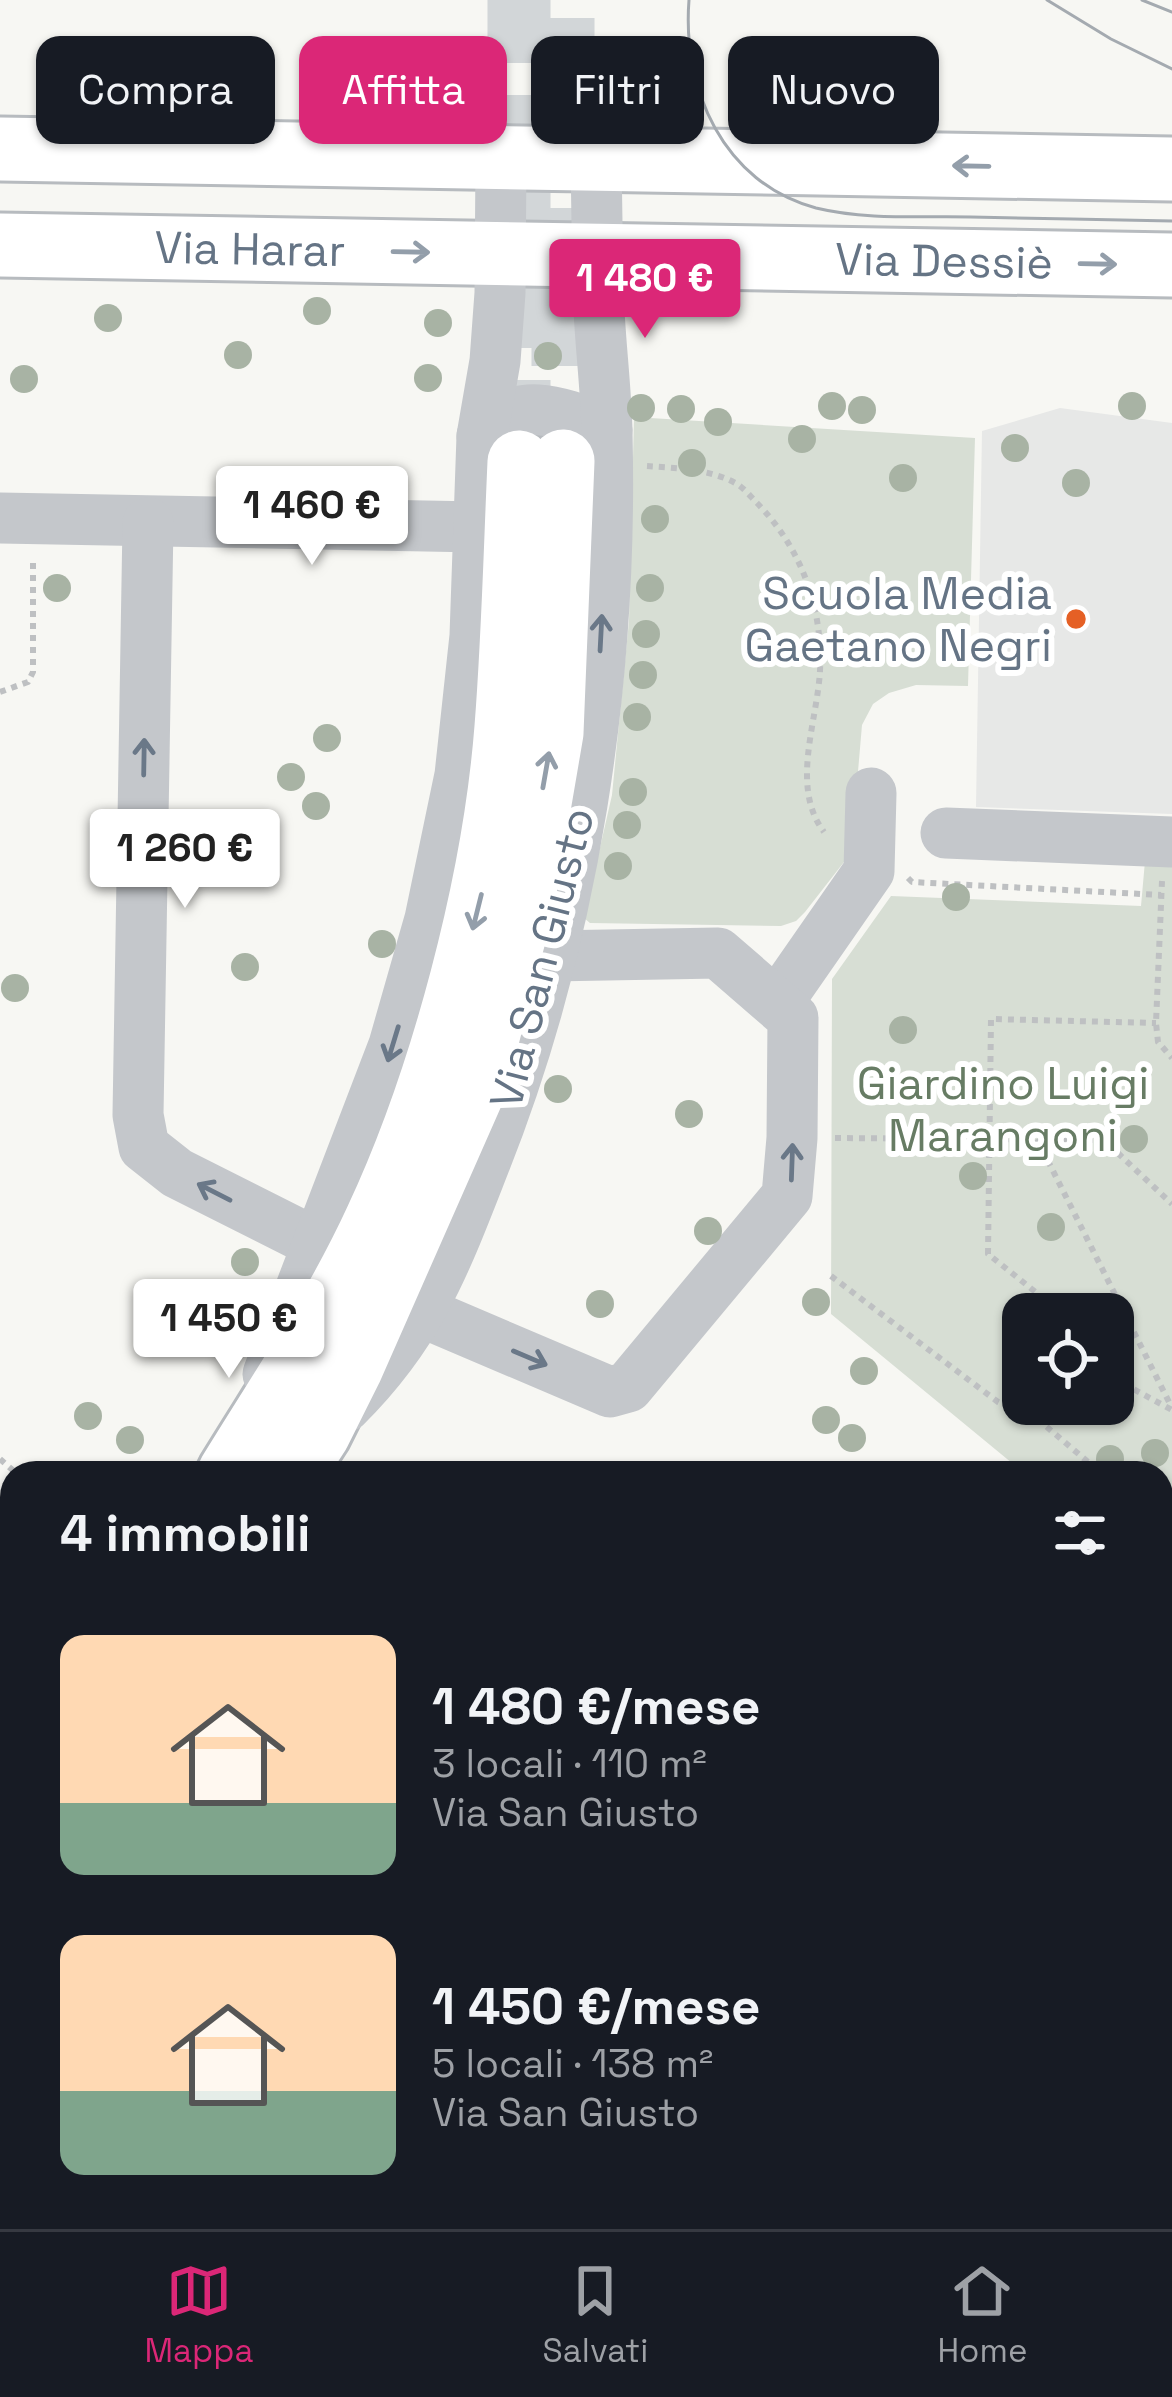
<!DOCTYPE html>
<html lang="it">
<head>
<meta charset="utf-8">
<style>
	body { margin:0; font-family:"Space Grotesk",sans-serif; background:#20242c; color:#f1f3f6; height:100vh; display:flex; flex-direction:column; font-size:45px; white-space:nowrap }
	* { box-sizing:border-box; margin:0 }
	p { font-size:39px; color:#9ea1a6 }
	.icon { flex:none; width:66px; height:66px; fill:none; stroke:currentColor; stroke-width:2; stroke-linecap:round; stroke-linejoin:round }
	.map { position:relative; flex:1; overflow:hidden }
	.details { position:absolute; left:0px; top:1461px; width:1173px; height:768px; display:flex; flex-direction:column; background:#171b24; border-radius:36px 36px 0 0; box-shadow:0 3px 9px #0004 }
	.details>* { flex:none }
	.top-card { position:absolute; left:36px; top:36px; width:1101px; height:108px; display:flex; gap:24px }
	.buttons { position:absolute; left:1002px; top:1293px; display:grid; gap:24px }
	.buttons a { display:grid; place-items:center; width:132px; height:132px; border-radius:24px; background:#171b24; box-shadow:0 3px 9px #0004; font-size:60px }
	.price { position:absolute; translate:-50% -102px; padding:0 27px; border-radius:12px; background:#fff; color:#222; font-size:39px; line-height:78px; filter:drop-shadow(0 3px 6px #0008) }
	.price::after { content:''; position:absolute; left:50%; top:72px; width:36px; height:27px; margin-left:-18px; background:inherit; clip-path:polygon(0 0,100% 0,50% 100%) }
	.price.current { background:#db2777; color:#fff }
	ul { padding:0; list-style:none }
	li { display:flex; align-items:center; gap:36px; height:300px; padding:0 60px }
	li span { display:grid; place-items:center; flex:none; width:336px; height:240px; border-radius:24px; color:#555 }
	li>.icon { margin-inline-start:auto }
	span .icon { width:144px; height:144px; fill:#fffc; stroke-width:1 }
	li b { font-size:51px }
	h2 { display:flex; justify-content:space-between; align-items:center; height:144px; padding:0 60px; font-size:51px }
	.tag { padding:0 42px; border-radius:24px; background:#171b24; box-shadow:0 3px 9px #0004; font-size:42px; line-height:108px }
	.tag.current { background:#db2777; color:#fff }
	.menu { display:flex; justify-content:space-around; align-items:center; height:168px; border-top:3px solid #363941; background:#171b24; font-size:33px; color:#9ea1a6 }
	.menu a { display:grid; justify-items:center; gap:6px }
	.menu .current { color:#db2777 }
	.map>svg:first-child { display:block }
</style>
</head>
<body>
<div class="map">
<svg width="1172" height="2229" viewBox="0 0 1172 2229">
	<rect width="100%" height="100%" fill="#f7f7f3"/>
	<polygon fill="#e7e8e7" points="1060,408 1172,423 1172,814 976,807 982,431"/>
	<g fill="#d7ded4" fill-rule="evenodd">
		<polygon points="634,417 975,438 968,686 916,685 889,693 873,704 862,725 851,853 805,912 796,921 781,926 590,923 584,918 612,795 629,621"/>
		<path d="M1145 861H1172V1594L1161 1585V1473H1024L831 1314 832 979 891 896 1141 906ZM1023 1314H1113V1404H1023Z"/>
	</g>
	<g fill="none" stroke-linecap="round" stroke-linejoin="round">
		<g stroke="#d2d6d8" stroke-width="63" stroke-dasharray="63 32" stroke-linecap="butt">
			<polyline points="519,0 519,462"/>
			<polyline points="563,461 563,0"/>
		</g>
		<defs>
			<g id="major">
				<polyline points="0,149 1172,169"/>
				<polyline points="0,245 1172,265"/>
				<path d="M229 1473C280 1390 335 1309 376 1220 442 1079 494 882 506 727 513 639 515 550 519 462"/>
				<polyline points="293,1473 319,1433 351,1369 474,1090 522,908 552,733 563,461"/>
				<polyline points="0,1774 12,1760"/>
				<polyline points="0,1860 12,1845"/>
			</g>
		</defs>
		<use href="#major" stroke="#b7bbbf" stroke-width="69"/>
		<g stroke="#bec0c2" stroke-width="6" stroke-dasharray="6 6" stroke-linecap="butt">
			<path d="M647 466C676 468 711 469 737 484 744 488 751 497 757 503 801 548 823 607 820 671 817 723 790 787 824 832"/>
			<polyline points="0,692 28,682 33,672 33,559"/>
			<polyline points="908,878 912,882 1161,895"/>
			<polyline points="1162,881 1156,1023 1158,1042 1172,1058"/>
			<polyline points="835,1138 1104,1140 1172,1204"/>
			<polyline points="1037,1139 1172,1408"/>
			<polyline points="831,1276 998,1402 1041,1422 1101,1473"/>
			<polyline points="1063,1314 988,1254 991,1019 1156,1023"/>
			<polyline points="1113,1378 1172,1410"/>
			<polyline points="0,1459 16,1473"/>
			<polyline points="1161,1524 1172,1533"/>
		</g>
		<g stroke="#c4c7cb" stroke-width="51">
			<path d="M482 436C517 392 563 413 607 430"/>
			<polyline points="0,518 478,527"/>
			<polyline points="148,523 138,1115 144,1147 177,1173 318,1244"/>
			<polyline points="946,833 1172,842"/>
			<polyline points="778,1002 869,871 871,793"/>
			<polyline points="422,1312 610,1392 628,1387 787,1196 792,1138 793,1018 718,953 551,956"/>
			<polyline points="268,1374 394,1045 430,919 460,775 475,636 482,436 495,361 500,293 501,158"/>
			<path d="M345 1407C421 1332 446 1262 484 1165 575 937 613 678 607 432 606 384 599 335 598 287 597 244 597 202 596 159"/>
			<polyline points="0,1707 12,1717"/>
			<polyline points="393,2217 394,2229"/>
			<polyline points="489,2217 503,2229"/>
			<polyline points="817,2217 832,2229"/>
			<polyline points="193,2229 203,2217"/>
		</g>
		<use href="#major" stroke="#fff" stroke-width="63"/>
		<g stroke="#a4aab0" stroke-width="3">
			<path d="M689 0C682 89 723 183 816 208 865 220 920 216 971 217 1038 218 1105 220 1172 221"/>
			<polyline points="1047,0 1111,39 1172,69"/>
			<polyline points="1142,0 1172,12"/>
		</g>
	</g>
	<g fill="#a8b3a4">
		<circle cx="317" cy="311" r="14"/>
		<circle cx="108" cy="318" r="14"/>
		<circle cx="438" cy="323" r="14"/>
		<circle cx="238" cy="355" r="14"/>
		<circle cx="548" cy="356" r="14"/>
		<circle cx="428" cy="378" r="14"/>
		<circle cx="24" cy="379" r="14"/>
		<circle cx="832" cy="406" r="14"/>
		<circle cx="1132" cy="406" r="14"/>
		<circle cx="641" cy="408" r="14"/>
		<circle cx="681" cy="409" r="14"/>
		<circle cx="862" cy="410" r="14"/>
		<circle cx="718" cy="422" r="14"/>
		<circle cx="802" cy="439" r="14"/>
		<circle cx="1015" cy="448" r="14"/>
		<circle cx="692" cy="463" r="14"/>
		<circle cx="903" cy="478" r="14"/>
		<circle cx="1076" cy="483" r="14"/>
		<circle cx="655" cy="519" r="14"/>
		<circle cx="57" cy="588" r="14"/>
		<circle cx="650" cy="588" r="14"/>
		<circle cx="646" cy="634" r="14"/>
		<circle cx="643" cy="675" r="14"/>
		<circle cx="637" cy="717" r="14"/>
		<circle cx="327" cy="738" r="14"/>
		<circle cx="291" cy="777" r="14"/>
		<circle cx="633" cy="792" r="14"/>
		<circle cx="316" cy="806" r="14"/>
		<circle cx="627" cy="825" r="14"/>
		<circle cx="618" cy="866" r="14"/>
		<circle cx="956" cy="897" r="14"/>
		<circle cx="382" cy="944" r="14"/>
		<circle cx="245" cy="967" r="14"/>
		<circle cx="15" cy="988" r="14"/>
		<circle cx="903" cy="1030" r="14"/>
		<circle cx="558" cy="1089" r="14"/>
		<circle cx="912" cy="1089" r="14"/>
		<circle cx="689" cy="1114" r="14"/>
		<circle cx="1134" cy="1139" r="14"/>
		<circle cx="973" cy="1176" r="14"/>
		<circle cx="1051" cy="1227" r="14"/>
		<circle cx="708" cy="1231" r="14"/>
		<circle cx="245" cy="1262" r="14"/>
		<circle cx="155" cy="1294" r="14"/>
		<circle cx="816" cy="1302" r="14"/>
		<circle cx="600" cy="1304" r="14"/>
		<circle cx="219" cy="1310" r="14"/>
		<circle cx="864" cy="1371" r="14"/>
		<circle cx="88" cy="1416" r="14"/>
		<circle cx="826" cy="1420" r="14"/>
		<circle cx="852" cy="1438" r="14"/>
		<circle cx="130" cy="1440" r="14"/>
		<circle cx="1155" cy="1453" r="14"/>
		<circle cx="1110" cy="1459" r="14"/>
	</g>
	<defs><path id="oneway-shaft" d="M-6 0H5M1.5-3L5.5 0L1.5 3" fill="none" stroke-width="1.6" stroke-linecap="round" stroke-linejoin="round" transform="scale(3)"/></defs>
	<g stroke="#939eaa">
		<use href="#oneway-shaft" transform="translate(971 166) rotate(-179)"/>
		<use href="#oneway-shaft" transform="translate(411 252) rotate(1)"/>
		<use href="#oneway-shaft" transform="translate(1098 264) rotate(1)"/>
		<use href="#oneway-shaft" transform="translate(546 770) rotate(-80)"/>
		<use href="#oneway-shaft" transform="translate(477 912) rotate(104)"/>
	</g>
	<g stroke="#6a7888">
		<use href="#oneway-shaft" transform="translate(601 633) rotate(-87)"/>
		<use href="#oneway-shaft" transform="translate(144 757) rotate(-89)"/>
		<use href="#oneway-shaft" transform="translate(393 1044) rotate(107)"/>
		<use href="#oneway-shaft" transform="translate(792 1162) rotate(-88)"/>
		<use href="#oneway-shaft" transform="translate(214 1192) rotate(-153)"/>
		<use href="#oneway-shaft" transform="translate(530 1358) rotate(23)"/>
	</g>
	<circle fill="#e56025" stroke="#fff" stroke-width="4.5" cx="1076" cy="619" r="12"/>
	<g text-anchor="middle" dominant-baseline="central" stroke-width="12" stroke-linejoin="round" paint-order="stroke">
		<g font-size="45" fill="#657485" stroke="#fff">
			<text transform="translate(250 249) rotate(1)">Via Harar</text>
			<text transform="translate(944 261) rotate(1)">Via Dessiè</text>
			<text transform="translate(542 958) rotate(-76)">Via San Giusto</text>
		</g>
		<g font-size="45" fill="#657485" stroke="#fff" text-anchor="end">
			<text x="1052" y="593">Scuola Media<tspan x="1052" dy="52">Gaetano Negri</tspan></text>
		</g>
		<g font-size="45" fill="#677c64" stroke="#fff">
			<text x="1003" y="1083">Giardino Luigi<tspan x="1003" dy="52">Marangoni</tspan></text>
		</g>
	</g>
</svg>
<div class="buttons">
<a><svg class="icon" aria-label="locate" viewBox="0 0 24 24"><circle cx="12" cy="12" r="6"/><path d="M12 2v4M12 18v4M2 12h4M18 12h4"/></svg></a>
</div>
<b class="price current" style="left:645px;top:341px">1 480 €</b>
<b class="price" style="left:312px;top:568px">1 460 €</b>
<b class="price" style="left:185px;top:911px">1 260 €</b>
<b class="price" style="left:229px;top:1381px">1 450 €</b>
<div class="top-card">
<a class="tag">Compra</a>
<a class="tag current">Affitta</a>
<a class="tag">Filtri</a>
<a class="tag">Nuovo</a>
</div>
<section class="details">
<h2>4 immobili<svg class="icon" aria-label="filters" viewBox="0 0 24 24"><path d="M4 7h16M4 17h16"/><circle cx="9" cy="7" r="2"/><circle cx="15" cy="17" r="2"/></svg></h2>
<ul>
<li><span style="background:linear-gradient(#ffd9b3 70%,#7fa58c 0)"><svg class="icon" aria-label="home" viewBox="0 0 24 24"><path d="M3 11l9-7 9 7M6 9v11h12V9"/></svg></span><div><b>1 480 €/mese</b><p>3 locali · 110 m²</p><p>Via San Giusto</p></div></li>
<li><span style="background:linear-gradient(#ffd9b3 65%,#7fa58c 0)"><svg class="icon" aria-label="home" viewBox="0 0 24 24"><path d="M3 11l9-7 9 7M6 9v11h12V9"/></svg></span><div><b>1 450 €/mese</b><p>5 locali · 138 m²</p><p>Via San Giusto</p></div></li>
</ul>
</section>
</div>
<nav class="menu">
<a class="current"><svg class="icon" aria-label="map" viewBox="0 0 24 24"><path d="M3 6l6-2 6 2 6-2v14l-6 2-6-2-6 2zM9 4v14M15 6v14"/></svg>Mappa</a>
<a><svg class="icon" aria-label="saved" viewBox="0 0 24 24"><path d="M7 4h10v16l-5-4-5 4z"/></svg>Salvati</a>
<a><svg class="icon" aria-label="home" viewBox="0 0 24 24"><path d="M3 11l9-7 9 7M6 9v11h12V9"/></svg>Home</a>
</nav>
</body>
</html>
